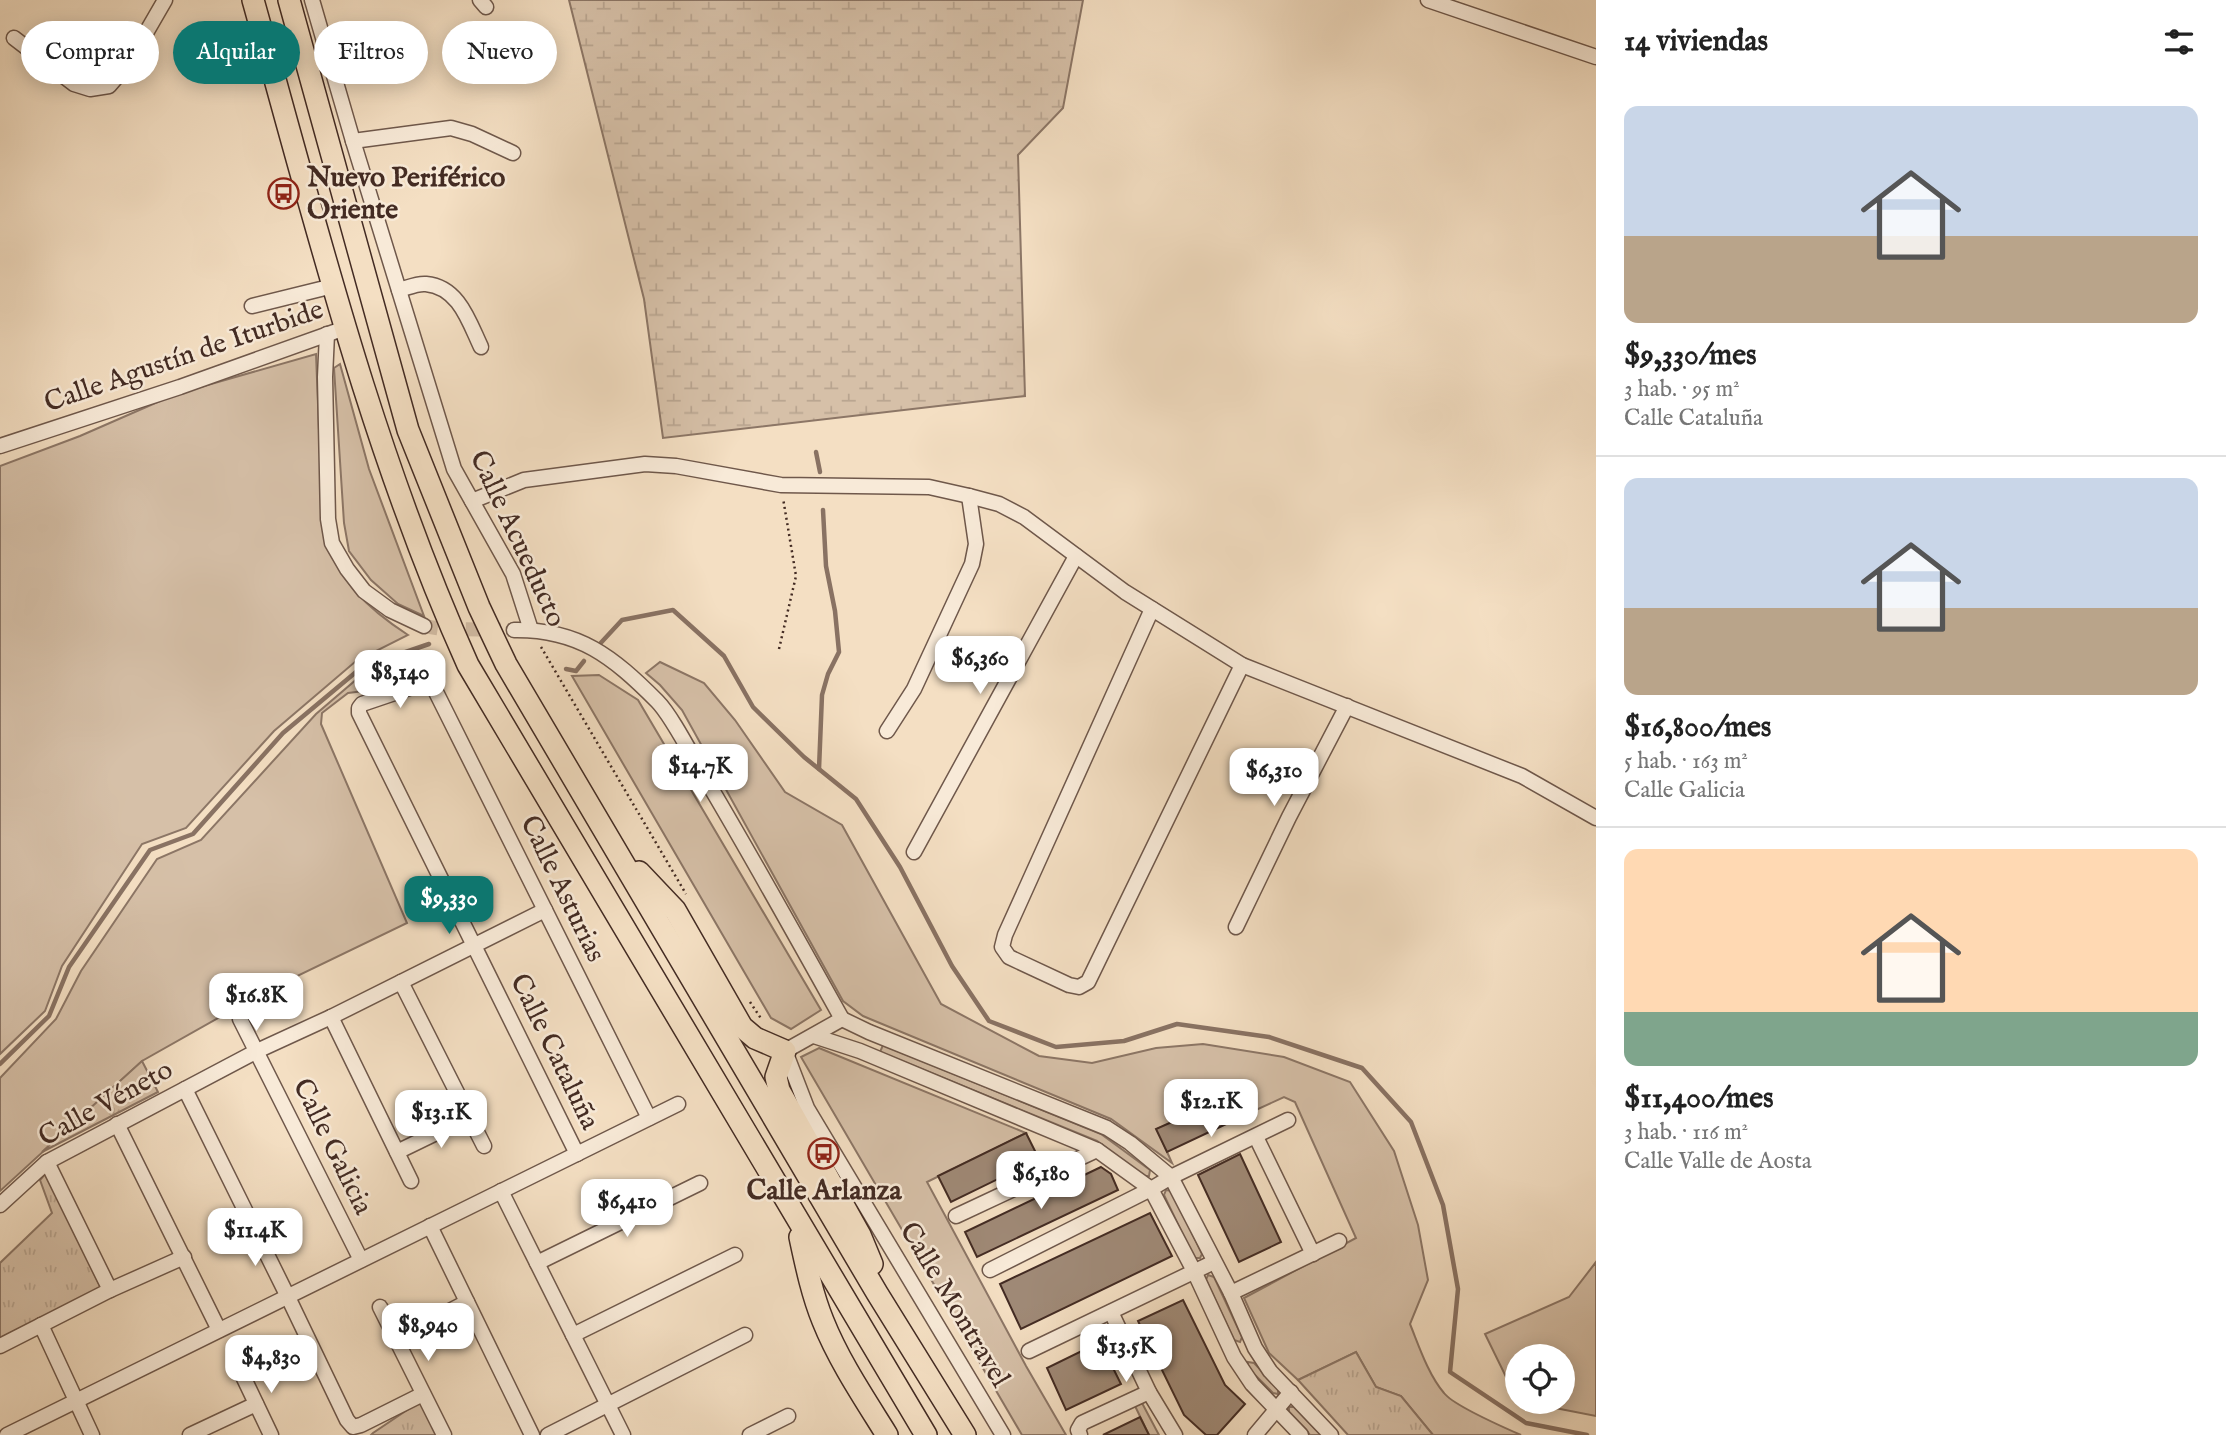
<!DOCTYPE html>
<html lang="es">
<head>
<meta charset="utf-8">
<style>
	body { margin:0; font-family:"IM FELL English",serif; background:#f2f2f2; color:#222; height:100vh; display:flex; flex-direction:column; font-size:26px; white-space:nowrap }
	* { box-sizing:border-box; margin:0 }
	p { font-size:23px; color:#767676 }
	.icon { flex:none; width:38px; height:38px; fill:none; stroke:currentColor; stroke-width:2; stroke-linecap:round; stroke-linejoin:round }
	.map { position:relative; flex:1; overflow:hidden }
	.panel { display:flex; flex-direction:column; background:#fff; width:630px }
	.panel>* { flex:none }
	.hud { position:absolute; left:21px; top:21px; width:665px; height:63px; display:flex; gap:14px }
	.fabs { position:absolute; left:1505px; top:1344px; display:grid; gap:14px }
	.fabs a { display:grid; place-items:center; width:70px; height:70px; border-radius:50%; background:#fff; box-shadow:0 4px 18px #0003; font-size:35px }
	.price { position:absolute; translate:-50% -60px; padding:0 16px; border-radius:14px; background:#fff; color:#222; font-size:23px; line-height:46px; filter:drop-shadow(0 2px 4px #0008) }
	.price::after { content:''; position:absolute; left:50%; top:42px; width:21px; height:16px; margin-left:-10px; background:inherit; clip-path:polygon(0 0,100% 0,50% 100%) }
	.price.active { background:#0f766e; color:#fff }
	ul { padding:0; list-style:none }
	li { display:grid; align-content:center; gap:14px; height:371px; padding:0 28px }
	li+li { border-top:2px solid #e0e0e0 }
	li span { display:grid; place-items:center; height:217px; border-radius:14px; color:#555 }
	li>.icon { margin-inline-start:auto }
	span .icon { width:126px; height:126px; fill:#fffc; stroke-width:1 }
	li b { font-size:30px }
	h2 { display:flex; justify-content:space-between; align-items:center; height:84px; padding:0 28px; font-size:30px }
	.pill { padding:0 24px; border-radius:32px; background:#fff; box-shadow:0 4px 18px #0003; font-size:24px; line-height:63px }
	.pill.active { background:#0f766e; color:#fff }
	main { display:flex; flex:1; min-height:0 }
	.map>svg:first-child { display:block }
</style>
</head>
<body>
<main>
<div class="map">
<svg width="1596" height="1435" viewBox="0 0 1596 1435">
	<defs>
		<pattern id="wetland-marsh" width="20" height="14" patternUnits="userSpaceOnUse" patternTransform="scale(1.75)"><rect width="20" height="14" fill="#d6c0a8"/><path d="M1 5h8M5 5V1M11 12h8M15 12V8" fill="none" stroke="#b9a590"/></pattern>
		<pattern id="park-tufts" width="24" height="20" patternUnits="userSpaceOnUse" patternTransform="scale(1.75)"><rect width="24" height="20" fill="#d6c0a8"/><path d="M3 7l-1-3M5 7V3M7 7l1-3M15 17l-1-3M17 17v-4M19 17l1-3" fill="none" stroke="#b9a590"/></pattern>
	</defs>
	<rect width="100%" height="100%" fill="#f4dfc3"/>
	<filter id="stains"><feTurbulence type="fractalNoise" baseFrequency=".00286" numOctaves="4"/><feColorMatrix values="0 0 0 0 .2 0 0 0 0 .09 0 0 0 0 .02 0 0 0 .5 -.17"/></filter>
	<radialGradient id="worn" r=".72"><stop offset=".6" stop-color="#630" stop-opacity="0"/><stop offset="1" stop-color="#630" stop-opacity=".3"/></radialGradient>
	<g fill="#d6c0a8" stroke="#8c7666" stroke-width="2">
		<path d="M316 354 323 531C336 579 368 609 408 635L356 661 274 731 186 828 142 844 62 966 45 1011 0 1054V466L80 436 176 394Z"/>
		<polygon points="340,364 369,469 424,616 398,604 371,580 349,551 344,523 334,368"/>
		<polygon points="428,652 426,667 364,691 348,693 322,713 321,724 407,923 237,1005 227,1013 142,1061 0,1191 0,1078 56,1019 81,971 157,859 201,840 316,714 364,673"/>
		<path d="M660 662 704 683 735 720 785 792 842 825 941 1004 1039 1056 1092 1063 1156 1048 1203 1044 1284 1057 1350 1082 1394 1151 1418 1225 1428 1280 1410 1324C1419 1346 1428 1374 1444 1393 1453 1405 1505 1428 1521 1435H1433L1401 1396 1376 1387 1356 1352 1298 1380 1269 1353 1244 1298 1356 1238 1295 1102 1284 1097 1256 1110 1246 1089 1157 1129 1172 1163 1111 1119 863 1016 843 1001 682 710 660 685 646 673Z"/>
		<polygon points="599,675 638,700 821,1010 791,1029 771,1018 572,676"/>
		<polygon points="883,1045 1101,1134 1150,1170 1149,1176 1144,1176 1097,1141 880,1052"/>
		<polygon points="819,1048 1026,1133 927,1182 1026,1366 1066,1435 1022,1435 801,1057"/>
		<polygon points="1166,1190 1172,1191 1202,1254 1200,1258 1194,1258 1164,1195"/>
		<polygon points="1596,1262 1596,1416 1545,1406 1538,1402 1563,1402 1563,1356 1517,1356 1517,1391 1511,1387 1485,1334 1569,1297"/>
		<polygon points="1208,1275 1214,1277 1242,1337 1240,1342 1234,1340 1206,1280"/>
		<polygon points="1248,1362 1254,1363 1278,1388 1278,1394 1273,1393 1248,1368"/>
		<polygon points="1142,1403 1159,1435 1149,1435 1135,1406"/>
		<polygon points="1289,1407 1294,1407 1321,1435 1310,1435 1289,1412"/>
	</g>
	<polygon fill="url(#wetland-marsh)" stroke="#8c7666" stroke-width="2" points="569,0 1083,0 1063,108 1018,155 1025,396 663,438 644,299"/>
	<g fill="url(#park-tufts)" stroke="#8c7666" stroke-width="2">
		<polygon points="142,1061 158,1092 42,1152"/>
		<polygon points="46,1173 101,1288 0,1338 0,1263 52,1213 40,1180"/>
		<polygon points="1356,1352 1376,1387 1401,1396 1433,1435 1348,1435 1298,1380"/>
		<polygon points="422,1400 439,1435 371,1435 373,1433"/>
	</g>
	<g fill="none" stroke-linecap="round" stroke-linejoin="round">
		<g stroke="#897263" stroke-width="4.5">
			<polyline points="816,452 820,472"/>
			<polyline points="597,647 622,620 673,610 724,656 753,707 804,757 856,799 900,867 952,966 989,1021 1056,1047 1124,1041 1177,1024 1269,1037 1362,1068 1411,1122 1443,1205 1458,1289 1450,1372 1526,1423 1587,1435"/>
			<polyline points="566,669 576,671 584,661"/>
			<polyline points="819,769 822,695 828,674 839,652 835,611 826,566 823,510"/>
			<polyline points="0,1064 49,1016 69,967 150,850 193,834 283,733 362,667 429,644"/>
		</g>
	</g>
	<g fill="#9f8976" stroke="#432b23" stroke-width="2">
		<polygon points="1246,1089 1256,1110 1167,1152 1156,1129"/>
		<polygon points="1026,1133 1039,1159 951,1202 938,1176"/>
		<polygon points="1240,1154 1281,1242 1239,1262 1198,1175"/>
		<polygon points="1101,1167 1111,1174 1118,1190 977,1257 965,1232"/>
		<polygon points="1150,1213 1172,1256 1021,1329 1000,1284"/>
		<polygon points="1183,1300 1225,1385 1245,1404 1217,1435 1206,1435 1184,1415 1138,1321"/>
		<polygon points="1100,1342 1121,1384 1066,1410 1047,1368"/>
		<polygon points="1140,1417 1149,1435 1103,1435"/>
	</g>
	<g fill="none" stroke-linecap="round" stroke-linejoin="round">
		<polyline stroke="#d1bba3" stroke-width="14" stroke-dasharray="14 7" stroke-linecap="butt" points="424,626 442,629 514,630"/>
		<defs>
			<g id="minor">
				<polyline points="312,0 353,141 454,469 513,574 531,630"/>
				<polyline points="480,0 486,7"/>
				<polyline points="1428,0 1596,57"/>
				<polyline points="14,38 74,84 90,89 109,86 128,64 165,0"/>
				<polyline points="353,141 451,128 472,134 513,153"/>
				<path d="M399 290C407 288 417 283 426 284 459 287 469 322 481 347"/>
				<polyline points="252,306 333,286"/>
				<polyline points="327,334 325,377 328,519 332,543 347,569 364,591 390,610 424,626"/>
				<polyline points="0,446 180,387 345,328"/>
				<polyline points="472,501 524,480 645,464 676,466 781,485 929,487 969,496 999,504 1024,517 1125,592 1242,665 1522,776 1596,818"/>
				<polyline points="1152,609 1005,935 1002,947 1009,957 1069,985 1079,987 1088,982 1242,665"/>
				<path d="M514 630C579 629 613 657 657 701 672 716 693 758 705 778 752 857 797 938 842 1019"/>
				<polyline points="887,731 914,689 972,564 976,544 969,496"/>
				<polyline points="914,852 1076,556"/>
				<polyline points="1236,927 1289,817 1347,706"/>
				<polyline points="401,982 484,1146"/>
				<polyline points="331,1017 411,1181"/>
				<polyline points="240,1019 361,1260"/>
				<polyline points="842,1019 869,1032 1107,1128 1130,1143 1171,1177 1231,1293 1255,1348 1270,1371 1331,1435"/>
				<polyline points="842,1019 785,1051 807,1108 1003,1435"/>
				<polyline points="814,1036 860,1051 1097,1150 1151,1189 1194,1271 1234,1357 1252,1384 1301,1435"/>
				<polyline points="185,1089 287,1295 347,1420 353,1427 361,1425 423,1394"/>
				<polyline points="117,1124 219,1330"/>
				<polyline points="1256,1137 1313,1254"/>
				<polyline points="397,1152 469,1117"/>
				<polyline points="577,1154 359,713 359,708 362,704 424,683 430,683 434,688 649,1118"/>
				<polyline points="47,1162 110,1290"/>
				<polyline points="501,1191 623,1435"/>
				<polyline points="0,1205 47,1162 257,1051 331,1017 545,910"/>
				<polyline points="956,1216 1097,1150"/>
				<polyline points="430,1226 532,1435"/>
				<polyline points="537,1263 700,1183"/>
				<polyline points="990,1270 1151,1189 1171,1177 1288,1120"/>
				<polyline points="1231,1293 1339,1241"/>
				<polyline points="380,1307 444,1435"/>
				<polyline points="1111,1312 1149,1392 1175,1435"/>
				<polyline points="41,1325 92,1435"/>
				<polyline points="573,1335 735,1255"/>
				<polyline points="396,1339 467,1302"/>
				<polyline points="0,1346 110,1290 184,1257"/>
				<polyline points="1029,1351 1214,1262"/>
				<polyline points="240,1370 271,1435"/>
				<polyline points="7,1435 678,1104"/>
				<polyline points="190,1435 256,1404"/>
				<polyline points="548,1435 745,1335"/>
				<polyline points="750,1435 788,1416"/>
				<polyline points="1080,1435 1078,1430 1082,1423 1149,1392"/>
				<polyline points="1255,1435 1291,1392"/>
			</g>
			<g id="highway">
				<path d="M253 0C316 225 372 452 468 665L926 1435"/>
				<polyline points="289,0 408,430 479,607 506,664 877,1293 965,1435"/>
				<polyline points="639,872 675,910 742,1027 755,1038 785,1051 776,1077 779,1090 860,1235 872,1264"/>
				<path d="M800 1237C806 1265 812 1294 823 1321 839 1361 864 1398 887 1435"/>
			</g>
		</defs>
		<use href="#minor" stroke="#6f584b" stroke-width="17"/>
		<use href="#highway" stroke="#432b23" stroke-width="24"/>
		<g stroke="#432b23" stroke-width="2.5" stroke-dasharray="2 3.5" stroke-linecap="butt">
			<polyline points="541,647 686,894"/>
			<polyline points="779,649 796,576 783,498"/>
			<polyline points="750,1002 762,1020"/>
		</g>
		<use href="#minor" stroke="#f8ead8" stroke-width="14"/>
		<use href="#highway" stroke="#f4dfc3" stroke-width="21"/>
	</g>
	<defs>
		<symbol id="bus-ring" viewBox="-11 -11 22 22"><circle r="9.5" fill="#f8ead8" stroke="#8f2418" stroke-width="1.5"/><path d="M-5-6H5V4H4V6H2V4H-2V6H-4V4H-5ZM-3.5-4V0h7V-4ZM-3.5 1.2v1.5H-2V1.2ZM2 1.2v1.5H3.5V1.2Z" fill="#8f2418"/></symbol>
	</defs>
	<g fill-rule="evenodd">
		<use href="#bus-ring" x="266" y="176" width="35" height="35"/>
		<use href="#bus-ring" x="806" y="1136" width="35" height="35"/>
	</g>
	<g text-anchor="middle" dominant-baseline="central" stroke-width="5" stroke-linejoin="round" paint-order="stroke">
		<g font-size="28" font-weight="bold" fill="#432b23" stroke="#f8ead8" text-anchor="start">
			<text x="307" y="178">Nuevo Periférico<tspan x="307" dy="32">Oriente</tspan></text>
			<text x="824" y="1191" text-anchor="middle">Calle Arlanza</text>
		</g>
		<g font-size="28" fill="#432b23" stroke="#f8ead8">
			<text transform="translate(184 357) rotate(-19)">Calle Agustín de Iturbide</text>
			<text transform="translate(517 539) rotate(65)">Calle Acueducto</text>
			<text transform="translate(562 889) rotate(64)">Calle Asturias</text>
			<text transform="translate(554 1052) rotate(64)">Calle Cataluña</text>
			<text transform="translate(106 1104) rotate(-29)">Calle Véneto</text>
			<text transform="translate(332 1147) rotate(64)">Calle Galicia</text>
			<text transform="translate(954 1305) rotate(59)">Calle Montravel</text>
		</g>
	</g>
	<rect width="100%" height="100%" filter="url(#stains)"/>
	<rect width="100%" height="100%" fill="url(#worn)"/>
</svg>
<div class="fabs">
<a><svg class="icon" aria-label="locate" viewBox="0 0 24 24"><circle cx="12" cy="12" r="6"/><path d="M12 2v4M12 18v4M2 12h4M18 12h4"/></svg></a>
</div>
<b class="price" style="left:980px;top:696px">$6,360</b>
<b class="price" style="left:400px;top:710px">$8,140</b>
<b class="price" style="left:700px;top:804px">$14.7K</b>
<b class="price" style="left:1274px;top:808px">$6,310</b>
<b class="price active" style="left:449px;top:936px">$9,330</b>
<b class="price" style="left:256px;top:1033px">$16.8K</b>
<b class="price" style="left:1211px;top:1139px">$12.1K</b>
<b class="price" style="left:441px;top:1150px">$13.1K</b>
<b class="price" style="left:1041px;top:1211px">$6,180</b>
<b class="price" style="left:627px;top:1239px">$6,410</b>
<b class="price" style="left:255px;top:1268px">$11.4K</b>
<b class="price" style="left:428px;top:1363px">$8,940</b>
<b class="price" style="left:1126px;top:1384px">$13.5K</b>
<b class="price" style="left:271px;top:1395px">$4,830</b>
<div class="hud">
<a class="pill">Comprar</a>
<a class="pill active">Alquilar</a>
<a class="pill">Filtros</a>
<a class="pill">Nuevo</a>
</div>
</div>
<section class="panel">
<h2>14 viviendas<svg class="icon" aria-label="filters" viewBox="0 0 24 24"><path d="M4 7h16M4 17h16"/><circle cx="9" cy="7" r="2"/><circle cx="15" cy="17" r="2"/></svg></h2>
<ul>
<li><span style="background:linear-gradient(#c9d6e8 60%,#b9a48a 0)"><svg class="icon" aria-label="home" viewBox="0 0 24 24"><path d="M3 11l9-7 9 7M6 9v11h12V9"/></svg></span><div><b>$9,330/mes</b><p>3 hab. · 95 m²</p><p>Calle Cataluña</p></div></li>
<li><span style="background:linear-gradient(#c9d6e8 60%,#b9a48a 0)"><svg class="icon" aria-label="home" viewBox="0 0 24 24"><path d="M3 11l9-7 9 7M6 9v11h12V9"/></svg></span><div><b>$16,800/mes</b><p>5 hab. · 163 m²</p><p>Calle Galicia</p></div></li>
<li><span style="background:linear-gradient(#ffd9b3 75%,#7fa58c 0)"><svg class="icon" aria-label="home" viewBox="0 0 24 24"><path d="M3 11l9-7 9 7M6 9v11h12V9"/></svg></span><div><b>$11,400/mes</b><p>3 hab. · 116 m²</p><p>Calle Valle de Aosta</p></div></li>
</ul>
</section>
</main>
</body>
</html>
